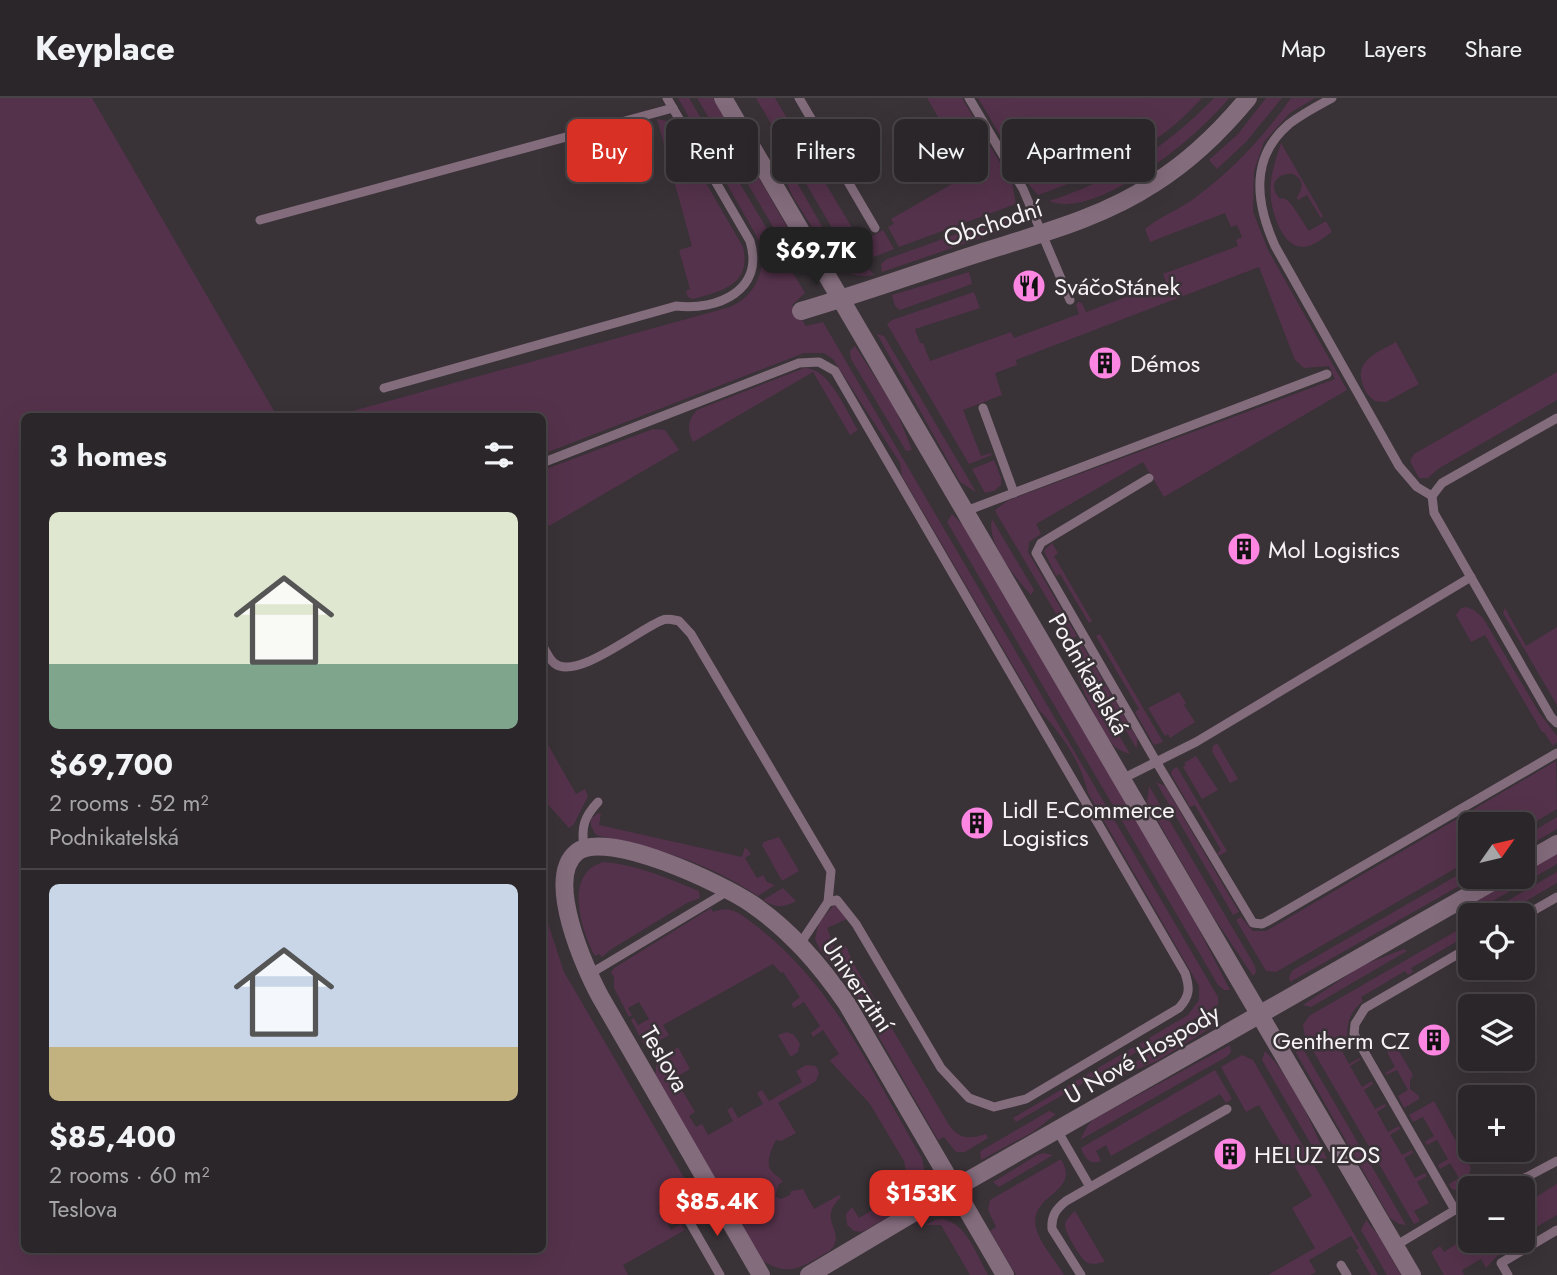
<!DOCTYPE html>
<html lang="en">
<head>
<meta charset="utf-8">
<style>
	body { margin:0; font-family:Jost,sans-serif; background:#332e31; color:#f1f3f6; height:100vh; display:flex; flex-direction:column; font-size:26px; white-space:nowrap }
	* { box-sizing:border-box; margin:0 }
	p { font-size:23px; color:#a6a5a8 }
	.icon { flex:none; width:38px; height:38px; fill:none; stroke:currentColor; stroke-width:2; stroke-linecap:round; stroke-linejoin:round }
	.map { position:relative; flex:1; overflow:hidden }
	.drawer { position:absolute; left:21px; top:315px; width:525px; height:840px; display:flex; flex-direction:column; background:#2b2629; border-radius:10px; box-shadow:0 7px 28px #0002,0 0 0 2px #474346 }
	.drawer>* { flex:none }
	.banner { position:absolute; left:567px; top:21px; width:665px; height:63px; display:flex; gap:14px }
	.needle { width:46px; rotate:56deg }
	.fabs { position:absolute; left:1458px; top:714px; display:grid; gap:14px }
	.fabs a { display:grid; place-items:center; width:77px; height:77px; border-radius:10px; background:#2b2629; box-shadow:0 7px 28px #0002,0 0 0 2px #474346; font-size:35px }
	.price { position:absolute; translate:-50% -60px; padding:0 16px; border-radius:14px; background:#d93025; color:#fff; font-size:23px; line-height:46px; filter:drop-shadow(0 2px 4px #0008) }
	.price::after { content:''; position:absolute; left:50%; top:42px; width:21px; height:16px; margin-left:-10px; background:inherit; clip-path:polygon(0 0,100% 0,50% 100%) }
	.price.active { background:#222; color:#fff }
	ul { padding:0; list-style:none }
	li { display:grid; align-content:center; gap:14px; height:371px; padding:0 28px }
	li+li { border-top:2px solid #474346 }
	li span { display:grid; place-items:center; height:217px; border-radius:10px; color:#555 }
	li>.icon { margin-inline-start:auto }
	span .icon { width:126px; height:126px; fill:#fffc; stroke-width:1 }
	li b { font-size:30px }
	h2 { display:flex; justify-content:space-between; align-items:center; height:84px; padding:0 28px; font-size:30px }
	.chip { padding:0 24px; border-radius:10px; background:#2b2629; box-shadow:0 7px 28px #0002,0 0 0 2px #474346; font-size:24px; line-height:63px }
	.chip.active { background:#d93025; color:#fff }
	header { display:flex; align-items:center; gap:42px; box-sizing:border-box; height:98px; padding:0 35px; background:#2b2629; border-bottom:2px solid #474346 }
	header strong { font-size:33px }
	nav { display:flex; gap:38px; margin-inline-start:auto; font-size:24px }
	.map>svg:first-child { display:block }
</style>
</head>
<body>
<header>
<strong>Keyplace</strong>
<nav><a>Map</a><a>Layers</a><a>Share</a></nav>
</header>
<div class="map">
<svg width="1557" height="1177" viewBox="0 0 1557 1177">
	<rect width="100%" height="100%" fill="#393237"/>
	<g fill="#54324b">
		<polygon points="0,0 92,0 277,318 24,318 24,1152 542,1152 543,810 564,874 690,1090 658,1109 671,1132 681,1126 685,1132 623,1167 628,1177 0,1177"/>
		<path d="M678 0H689L805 195 792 207 806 228 823 224 1218 899V907L1016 1024 1013 1020 1188 917 1199 902V888L1088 695C1081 664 1061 635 1039 612L902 378 900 365 833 261 824 255H804L543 356 542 318H344L356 312 730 209C756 198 766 172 761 146Z"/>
		<polygon points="697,0 713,0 806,162 792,161"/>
		<path d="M756 0H775L861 145 883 132 894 151C878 157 861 168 846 154Z"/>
		<polygon points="927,0 962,0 1012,85 1016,106 899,149 888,129 894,126 891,121 971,75"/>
		<path d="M978 0H1202C1158 50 1100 75 1038 97L1030 88Z"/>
		<path d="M1214 0H1229C1200 37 1097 123 1049 103 1114 82 1166 50 1214 0Z"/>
		<polygon points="1266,0 1282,0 1246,44 1217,71 1209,62 1238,36"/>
		<path d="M1291 0H1315L1290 15 1264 44 1254 73 1253 114 1268 152 1347 292 1164 399 1143 364 1036 426 1041 436 1029 444 1028 454 1077 538 1071 541 995 413 996 411 1009 402 1335 281 1329 268 1304 270 1295 262 1259 169 1016 262 1017 267 995 275 1002 297 963 312 981 358 991 355 992 357 969 366 887 226 892 222 974 194 980 210 915 231 920 245H923L930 263 1011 234 1014 240 1079 216 1076 207 1078 204 1082 205 1086 214 1166 184 1163 176 1238 148 1236 142 1242 139 1237 127 1231 129 1225 115 1150 144 1145 131C1160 118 1181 111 1196 99 1233 72 1265 37 1291 0Z"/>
		<path d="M657 21 667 23 674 30 743 149C752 187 721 193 693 201L688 199 686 193 690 191 679 152 692 148Z"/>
		<path d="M1281 45 1323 118 1321 120 1307 97 1298 102 1297 99C1304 90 1303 81 1293 76 1281 74 1268 84 1277 97 1283 105 1279 97 1287 102 1291 104 1305 127 1309 133L1326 123 1332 134C1324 139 1313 149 1303 149 1291 149 1284 139 1279 129 1265 97 1270 78 1281 45Z"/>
		<polygon points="779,53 828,139 826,151 793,99 773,55"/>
		<polygon points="1015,115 1011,123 999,134 882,174 881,166 887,161"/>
		<path d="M834 161 867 169 874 177C856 180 845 176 834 161Z"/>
		<polygon points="969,174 972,186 900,212 895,208 892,197"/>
		<polygon points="877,236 884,238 976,394 960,384"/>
		<path d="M1396 244 1419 286 1386 304 1375 303C1368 298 1364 292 1362 284 1355 262 1380 253 1396 244Z"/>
		<polygon points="855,248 895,310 912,352 906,353 851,261 850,253"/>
		<path d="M804 270C829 269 846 313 858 332L850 337 813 274 693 344C687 332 687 323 697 312Z"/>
		<polygon points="1557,274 1557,302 1438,371 1428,380 1419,380 1410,363 1414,356"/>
		<polygon points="653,331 665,332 679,352 549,428 543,418 546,406 543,395 543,372"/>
		<polygon points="994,362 1001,380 1001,387 994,393 985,395 972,371"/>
		<polygon points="952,416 965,429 1193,820 1230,892 1224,892 1218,887 947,424"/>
		<path d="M992 421 1034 492 1031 497C1016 480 986 445 992 421Z"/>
		<polygon points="1052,445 1058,455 1054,458 1092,523 1089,525 1060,476 1056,478 1044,453"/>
		<polygon points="1466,509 1474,512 1483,520 1540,616 1557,638 1557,644 1553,648 1544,634 1542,634 1485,537 1471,544 1456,517 1461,510"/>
		<polygon points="1505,510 1526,548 1557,529 1557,607 1503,515"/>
		<polygon points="1100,536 1163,644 1154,647 1135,614 1139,611 1096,538"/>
		<polygon points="1080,543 1137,640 1137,651 1074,546"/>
		<path d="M1076 564 1130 656C1125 654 1120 653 1115 649 1098 630 1082 589 1072 565Z"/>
		<polygon points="1179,594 1186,605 1184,607 1195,624 1170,640 1168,636 1165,638 1148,610"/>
		<polygon points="543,638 576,696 585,691 588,698 574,726 569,730 543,701"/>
		<polygon points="1217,645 1238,681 1230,685 1212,653 1213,648"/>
		<polygon points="1196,658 1218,692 1202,701 1183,669 1186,667 1184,665"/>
		<polygon points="1556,663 1557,711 1523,731 1522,726 1470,726 1470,762 1276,874 1266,873 1236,822 1241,819 1253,833 1266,833"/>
		<polygon points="1177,669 1227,753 1219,758 1217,755 1221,752 1195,707 1190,709 1171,676 1172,672"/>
		<polygon points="1156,684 1165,688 1239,814 1233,817"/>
		<polygon points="1149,688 1255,868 1256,874 1253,878 1211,815 1147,704"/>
		<path d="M598 715 601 716 599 727 742 759 745 749 751 756 745 760 757 780 763 777 767 784 775 787 758 798C705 763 656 750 596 737L591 728V721Z"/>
		<polygon points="1557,719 1557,731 1523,751 1523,739"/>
		<polygon points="779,739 799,773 782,783 762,747 764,744"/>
		<path d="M1557 754V766L1479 811H1474L1469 808C1483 796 1503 779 1522 779L1523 774Z"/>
		<path d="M604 764C637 767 668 780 699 793L700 800 687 805 610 852 602 859 599 856 595 858C581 832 563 774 604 764Z"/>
		<polygon points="1470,770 1470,779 1475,779 1290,884 1289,879 1293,872"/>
		<polygon points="1557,774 1557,785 1502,817 1483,817"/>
		<path d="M783 790 796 803C783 810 775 810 763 802Z"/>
		<path d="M836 805 848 818 847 821 827 830 835 851 846 848 852 863 949 1027C960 1042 970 1041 986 1036L988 1040 965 1054H956L944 1039 938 1042 852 892 820 852 815 841 819 824Z"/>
		<path d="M711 810 713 814C731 806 742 817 755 827 833 885 874 979 922 1060L925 1075 923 1088 907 1079 904 1063 870 1006 831 964 830 962 839 956 823 932 813 939 811 935 820 928 804 904 794 910 791 906 800 899 783 874 781 875 773 866 663 927 669 937 653 946 643 945 631 922 634 920 638 927 649 921 639 904 628 910 632 917 629 919 614 890V879L611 875 614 870Z"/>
		<path d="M1470 825V836L1411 870 1413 874 1408 877 1405 873 1361 899 1363 903C1351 913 1347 923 1347 938L1337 944 1349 966 1359 960 1360 962 1350 968 1362 989 1372 983 1373 986 1364 992 1375 1011 1385 1006 1386 1008 1377 1014 1388 1034 1399 1028 1400 1031 1390 1037 1402 1057 1412 1052 1413 1055 1404 1060 1415 1080 1425 1075 1427 1078 1417 1084 1429 1105 1414 1113 1420 1123 1414 1126 1305 939 1303 927 1309 918Z"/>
		<polygon points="1404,851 1407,853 1311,909 1303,907 1363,867"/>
		<polygon points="1210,920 1214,921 1217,926 1157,963 1113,981 1113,977"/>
		<polygon points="787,934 794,937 800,946 798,954 791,959 778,937"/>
		<polygon points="1290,939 1299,944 1406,1127 1399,1126 1390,1120 1291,946"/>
		<polygon points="1230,947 1231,954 1226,959 1080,1042 1088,1027 1094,1021"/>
		<polygon points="1396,948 1413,977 1410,982 1410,991 1419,998 1419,1001 1404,1010 1398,998 1408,992 1397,972 1386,977 1385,975 1395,969 1387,954"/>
		<path d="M678 949 690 971 669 983 676 995 682 992 695 1014 689 1018 696 1029 702 1026 708 1037 733 1023 727 1012 732 1009 738 1020 763 1006 757 995 762 992 769 1003 802 984 796 973 806 967 816 968 819 975 816 983 778 1005 796 1035 781 1043 776 1042C772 1050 766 1063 770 1071 774 1077 779 1078 783 1084L779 1086 775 1098 781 1101 790 1097 791 1093 803 1091 814 1111 839 1097 841 1099C819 1120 840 1129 835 1145 833 1152 826 1155 819 1159 796 1173 784 1177 760 1161L655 977 657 964Z"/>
		<path d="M1265 953C1292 980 1312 1026 1327 1061L1319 1060 1262 962Z"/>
		<polygon points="1242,957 1253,962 1378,1177 1371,1177 1356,1152 1359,1150 1351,1138 1309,1162 1316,1174 1310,1177 1268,1177 1315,1150 1292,1110 1312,1098 1259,1007 1246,1014 1221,969"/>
		<path d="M1215 972 1232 1001 1226 1005 1220 996 1111 1058 1106 1047 1096 1053 1101 1063C1090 1068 1084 1059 1081 1050Z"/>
		<polygon points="1434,1003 1471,1070 1466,1086 1455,1092 1452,1091 1449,1086 1459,1080 1450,1065 1440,1071 1438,1067 1448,1061 1437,1042 1427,1047 1425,1044 1434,1038 1423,1019 1413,1024 1409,1017"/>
		<polygon points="1049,1013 1056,1016 1033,1034 981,1062 980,1054 982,1052"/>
		<polygon points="1044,1055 1053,1057 999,1089 993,1084 1037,1057"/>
		<path d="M1061 1061C1082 1096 1028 1095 1036 1130 1040 1146 1056 1163 1064 1177H1016L990 1133 996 1129 988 1112 990 1102Z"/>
		<polygon points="1557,1086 1557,1117 1523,1137 1523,1107"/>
		<path d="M910 1087 924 1095 911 1106 862 1134 854 1133 847 1127 846 1116 852 1109 859 1120 874 1111 871 1105C886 1096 897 1105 910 1087Z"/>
		<path d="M1075 1113 1105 1164C1099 1165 1093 1167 1088 1165 1081 1162 1064 1133 1065 1126 1066 1121 1072 1116 1075 1113Z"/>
		<path d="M943 1121C967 1126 977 1158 988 1177H970L941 1127H925L935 1122Z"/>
		<polygon points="1366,1122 1379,1138 1401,1177 1387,1177 1361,1132"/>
		<polygon points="1470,1137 1470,1143 1513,1143 1496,1153 1498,1157 1486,1170 1481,1161 1462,1172 1464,1177 1444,1177 1431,1154 1440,1148 1444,1154"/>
	</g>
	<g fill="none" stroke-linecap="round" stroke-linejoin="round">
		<g stroke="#836c7c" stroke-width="9">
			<polyline points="799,0 875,130"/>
			<polyline points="969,0 1023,91 1070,202"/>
			<path d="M1332 0C1317 8 1302 16 1289 26 1249 60 1256 106 1275 148L1399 368 1417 389 1432 398"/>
			<polyline points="260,122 673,10"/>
			<path d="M384 290 676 208C718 213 765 192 750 143L667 0"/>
			<polyline points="983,310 1014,395"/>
			<polyline points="1557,320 1442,385 1432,398 1434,415 1551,619 1557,625"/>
			<path d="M542 365 799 265 819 264 835 273 1185 875C1190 890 1190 898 1179 910L1026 1001 994 1009 969 1000 941 970 856 826 837 802 828 804"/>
			<polyline points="1149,380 1041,445 1036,455 1157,665 1253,825 1262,826 1268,823 1557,655"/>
			<polyline points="966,413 1327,276"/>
			<path d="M542 547C546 553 549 561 554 565 576 584 640 530 663 522 667 520 674 522 679 523L691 536 831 773 828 804 800 846"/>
			<polyline points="1122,681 1196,644 1471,479"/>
			<path d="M584 750C581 729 584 719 598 704"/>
			<polyline points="1522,819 1557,799"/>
			<polyline points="588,877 728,793"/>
			<polyline points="1057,1032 1090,1089"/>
			<polyline points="1506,1090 1557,1063"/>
			<polyline points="712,1093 682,1111 720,1177"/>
			<polyline points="1455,1112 1354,936 1355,926 1365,910 1470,849"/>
			<polyline points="1395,1148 1455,1112 1464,1113 1470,1109"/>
			<polyline points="1341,1167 1347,1177"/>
			<path d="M1081 1177 1052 1131C1051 1118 1056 1111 1066 1103L1227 1011"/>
			<polyline points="1508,1177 1501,1165 1557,1132"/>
		</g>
		<g stroke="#836c7c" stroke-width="18">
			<polyline points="723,0 1412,1177"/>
			<path d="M801 213C856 197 910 178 964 160 1027 139 1097 123 1153 86 1190 63 1220 34 1248 0"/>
			<polyline points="1522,766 1557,746"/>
			<path d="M761 1177 601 900C585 871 544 780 577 754 607 731 723 786 752 806 791 833 820 867 847 906L1005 1177"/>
			<polyline points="809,1177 955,1090 1501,779"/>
		</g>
	</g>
	<defs>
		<symbol id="restaurant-disc" viewBox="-11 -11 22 22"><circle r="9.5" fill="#fd86e2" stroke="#393237"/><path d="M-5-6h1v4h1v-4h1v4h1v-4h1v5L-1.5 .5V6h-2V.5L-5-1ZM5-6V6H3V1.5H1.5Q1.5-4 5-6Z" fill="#111"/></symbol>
		<symbol id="building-disc" viewBox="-11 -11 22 22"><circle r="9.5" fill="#fd86e2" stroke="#393237"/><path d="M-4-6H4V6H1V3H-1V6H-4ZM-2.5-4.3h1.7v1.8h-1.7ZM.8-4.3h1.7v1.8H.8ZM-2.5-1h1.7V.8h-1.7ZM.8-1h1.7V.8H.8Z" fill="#111"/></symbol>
	</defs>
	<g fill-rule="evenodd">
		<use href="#restaurant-disc" x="1010" y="169" width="38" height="38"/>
		<use href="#building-disc" x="1086" y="246" width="38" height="38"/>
		<use href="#building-disc" x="1225" y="432" width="38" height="38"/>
		<use href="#building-disc" x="958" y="706" width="38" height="38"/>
		<use href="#building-disc" x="1415" y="923" width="38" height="38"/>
		<use href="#building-disc" x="1211" y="1037" width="38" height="38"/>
	</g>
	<g text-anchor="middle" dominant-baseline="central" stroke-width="5" stroke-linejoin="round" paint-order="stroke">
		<g font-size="24" fill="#f6f2f5" stroke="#393237">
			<text transform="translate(993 125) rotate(-18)">Obchodní</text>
			<text transform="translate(1089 576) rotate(60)">Podnikatelská</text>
			<text transform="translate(858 887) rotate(56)">Univerzitní</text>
			<text transform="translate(1142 956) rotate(-30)">U Nové Hospody</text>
			<text transform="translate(665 961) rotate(60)">Teslova</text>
		</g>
		<g font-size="24" fill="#f6f2f5" stroke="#393237" text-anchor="start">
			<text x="1054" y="188">SváčoStánek</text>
			<text x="1130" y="265">Démos</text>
			<text x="1268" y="451">Mol Logistics</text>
			<text x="1002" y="711">Lidl E-Commerce<tspan x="1002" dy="28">Logistics</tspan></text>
			<text x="1410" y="942" text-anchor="end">Gentherm CZ</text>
			<text x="1254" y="1056">HELUZ IZOS</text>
		</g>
	</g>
</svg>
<div class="fabs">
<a><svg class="needle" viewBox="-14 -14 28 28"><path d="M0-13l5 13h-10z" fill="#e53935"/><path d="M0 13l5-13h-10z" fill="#a6a5a8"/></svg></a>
<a><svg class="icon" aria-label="locate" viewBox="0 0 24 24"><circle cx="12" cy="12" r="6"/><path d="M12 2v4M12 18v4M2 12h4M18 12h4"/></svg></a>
<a><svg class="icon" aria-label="layers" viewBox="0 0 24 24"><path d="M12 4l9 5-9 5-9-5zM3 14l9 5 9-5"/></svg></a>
<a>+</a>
<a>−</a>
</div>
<b class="price active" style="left:816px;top:189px">$69.7K</b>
<b class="price" style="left:921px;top:1132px">$153K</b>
<b class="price" style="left:717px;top:1140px">$85.4K</b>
<div class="banner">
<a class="chip active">Buy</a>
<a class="chip">Rent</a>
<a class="chip">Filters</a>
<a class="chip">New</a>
<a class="chip">Apartment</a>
</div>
<section class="drawer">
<h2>3 homes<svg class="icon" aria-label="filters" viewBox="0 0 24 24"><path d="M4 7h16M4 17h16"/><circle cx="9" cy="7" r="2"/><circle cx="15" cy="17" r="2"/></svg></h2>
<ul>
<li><span style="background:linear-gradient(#dfe7d0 70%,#7fa58c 0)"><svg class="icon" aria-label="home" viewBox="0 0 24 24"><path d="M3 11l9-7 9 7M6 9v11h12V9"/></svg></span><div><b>$69,700</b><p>2 rooms · 52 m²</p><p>Podnikatelská</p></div></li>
<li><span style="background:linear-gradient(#c9d6e8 75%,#c2b280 0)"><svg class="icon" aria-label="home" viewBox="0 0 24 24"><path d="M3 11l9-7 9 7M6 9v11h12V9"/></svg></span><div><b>$85,400</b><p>2 rooms · 60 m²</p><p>Teslova</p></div></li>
</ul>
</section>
</div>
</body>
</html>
